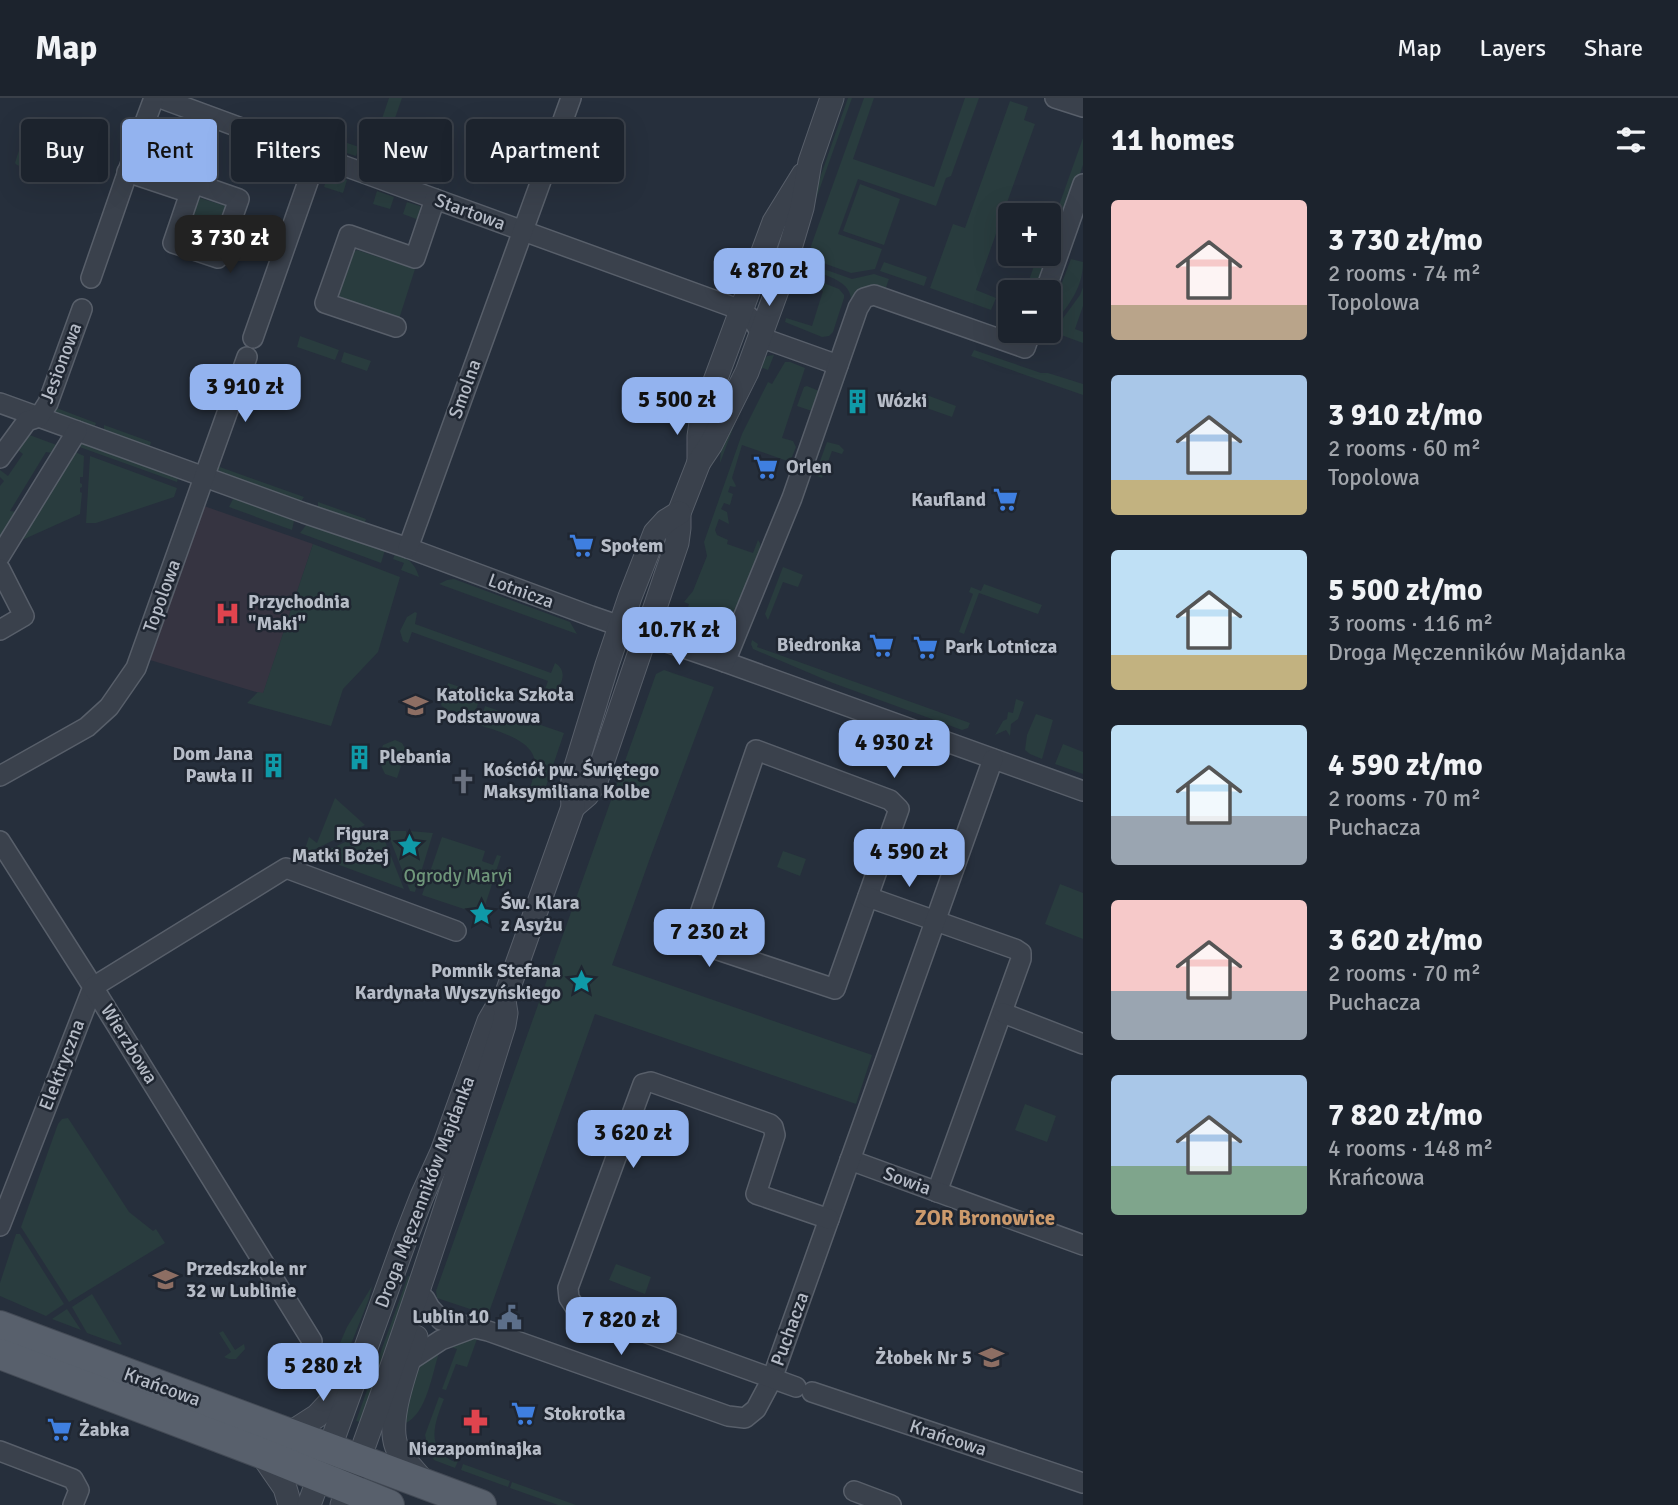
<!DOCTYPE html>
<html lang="en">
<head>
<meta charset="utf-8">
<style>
	body { margin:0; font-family:Signika,sans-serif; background:#292f39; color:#f1f3f6; height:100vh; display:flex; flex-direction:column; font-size:26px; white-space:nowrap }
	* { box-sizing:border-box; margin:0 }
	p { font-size:23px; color:#a0a4aa }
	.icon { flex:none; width:38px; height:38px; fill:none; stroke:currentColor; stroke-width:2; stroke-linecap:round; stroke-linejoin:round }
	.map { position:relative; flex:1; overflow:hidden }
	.panel { display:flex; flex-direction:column; background:#1c232d; width:595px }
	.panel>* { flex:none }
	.banner { position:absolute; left:21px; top:21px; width:665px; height:63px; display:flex; gap:14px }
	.fabs { position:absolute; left:998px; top:105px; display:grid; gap:14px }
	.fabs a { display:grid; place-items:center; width:63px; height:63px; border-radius:7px; background:#1c232d; box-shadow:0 7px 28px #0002,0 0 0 2px #3a4049; font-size:35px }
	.price { position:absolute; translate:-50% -60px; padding:0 16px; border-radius:14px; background:#93b3ef; color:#111; font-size:23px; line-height:46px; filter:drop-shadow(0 2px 4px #0008) }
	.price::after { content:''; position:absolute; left:50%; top:42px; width:21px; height:16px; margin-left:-10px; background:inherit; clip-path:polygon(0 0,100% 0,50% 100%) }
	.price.active { background:#222; color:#fff }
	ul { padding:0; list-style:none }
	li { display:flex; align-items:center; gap:21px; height:175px; padding:0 28px }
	li span { display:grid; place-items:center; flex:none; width:196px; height:140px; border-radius:7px; color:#555 }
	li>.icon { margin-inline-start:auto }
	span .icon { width:84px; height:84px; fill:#fffc; stroke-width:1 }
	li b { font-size:30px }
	h2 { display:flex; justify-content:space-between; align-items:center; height:84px; padding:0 28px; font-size:30px }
	.tag { padding:0 24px; border-radius:7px; background:#1c232d; box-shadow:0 7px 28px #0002,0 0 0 2px #3a4049; font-size:24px; line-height:63px }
	.tag.active { background:#93b3ef; color:#111 }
	header { display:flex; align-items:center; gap:42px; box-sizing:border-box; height:98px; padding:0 35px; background:#1c232d; border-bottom:2px solid #3a4049 }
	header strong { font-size:33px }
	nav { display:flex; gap:38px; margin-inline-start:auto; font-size:24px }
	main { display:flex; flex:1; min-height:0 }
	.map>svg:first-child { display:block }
</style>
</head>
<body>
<header>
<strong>Map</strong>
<nav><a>Map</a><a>Layers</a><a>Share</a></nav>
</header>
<main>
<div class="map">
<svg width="1083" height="1407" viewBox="0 0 1083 1407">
	<rect width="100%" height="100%" fill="#262f3c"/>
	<polygon fill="#363441" points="204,408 313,446 263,596 150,562"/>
	<g fill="#293c3e">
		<polygon points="389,0 402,0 379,66 368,62"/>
		<polygon points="848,0 852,0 801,143 816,91"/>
		<polygon points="864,0 874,0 853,61 934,89 965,0 979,0 951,78 946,80 936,108 858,81 838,136 882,151 875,171 851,175 812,161 811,148"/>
		<polygon points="1010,3 1028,9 1024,22 1035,26 976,192 996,200 991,212 930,190 953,126 965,130"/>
		<polygon points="30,25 58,34 59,37 46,75 44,76 17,67 15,65 27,27"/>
		<polygon points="315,34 359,49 356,58 340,53 341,49 329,45 327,49 312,44"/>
		<polygon points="1083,40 1083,67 1066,116 1057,113"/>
		<polygon points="332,79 347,82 343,95 324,89 326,83"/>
		<polygon points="860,86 900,101 884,147 843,133"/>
		<polygon points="377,93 394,99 390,111 373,106"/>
		<polygon points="200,100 226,108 228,113 217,146 211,148 186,140 183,135 195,102"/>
		<polygon points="407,104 420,108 421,115 419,122 403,116"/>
		<polygon points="1056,121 1063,123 1038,194 1025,194 1038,156 1048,156 1048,140"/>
		<polygon points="357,152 415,171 399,221 340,200 338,194 352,155"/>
		<path d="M1071 161 1083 164C1083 193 1065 211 1049 232L1048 221Z"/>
		<polygon points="884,164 927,179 924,188 880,173"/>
		<path d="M815 168 852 181 874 176 889 181 885 192 851 205C853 182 825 178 808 171Z"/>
		<polygon points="806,178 839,191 844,197 844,200 833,234 829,238 822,239 785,224 786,220 812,228 823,193 805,185 799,186 802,180"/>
		<polygon points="1083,189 1083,208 1075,231 1083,234 1083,245 1053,234 1080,197"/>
		<polygon points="300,238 339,252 335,262 297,249"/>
		<polygon points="974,252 1041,275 1048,275 1083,286 1083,297 971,258"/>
		<polygon points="344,254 371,263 367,273 341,264"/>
		<polygon points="774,257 768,272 763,270 761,271 735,325 720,365 721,349 761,266 767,258"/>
		<polygon points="785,264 790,264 805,270 782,340 793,343 796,349 790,364 742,347 732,380 736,388 735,389 730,388 728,394 733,396 730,407 724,405 721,411 727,414 729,426 719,421 715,432 717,437 728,442 727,446 753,455 758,442 760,445 761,454 728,526 704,518 691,522 687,520 686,515 689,506 684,504 693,493 707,458 704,444 742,336 768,284 772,286"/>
		<polygon points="807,288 819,293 812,313 797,308 804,289"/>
		<polygon points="916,293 956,308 952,319 901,301"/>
		<polygon points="54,309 96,325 95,328 55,315"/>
		<polygon points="104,327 151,344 150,348 147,349 104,333"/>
		<polygon points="24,335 62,349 59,356 46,354 10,413 22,415 0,447 0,388 4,383 0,379 0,372 8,378 23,356 14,349"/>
		<polygon points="78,344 179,377 177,384 74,347"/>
		<polygon points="827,344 839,347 844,352 842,356 832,353 822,380 815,377"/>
		<polygon points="73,353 84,358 83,379 80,379 80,385 82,386 82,389 80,390 80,394 82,395 80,416 11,447"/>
		<polygon points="90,358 177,390 174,399 96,425 86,425"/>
		<polygon points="217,368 304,399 302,402 300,403 222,375 219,374"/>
		<polygon points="238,400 292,419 294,423 292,432 229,409 233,401"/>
		<polygon points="318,404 366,421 365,425 363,426 318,410"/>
		<polygon points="307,426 313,426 385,452 381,465 300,435"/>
		<polygon points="313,446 400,479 378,554 343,591 331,628 247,605 258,594 263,595"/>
		<path d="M395 456C408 460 415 465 419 479L401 472 404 465 393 461Z"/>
		<polygon points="783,469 803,477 798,489 783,484 768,522 765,516"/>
		<polygon points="454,481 570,524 577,536 439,486 447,482"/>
		<polygon points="984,486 1042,507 1038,516 979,495 964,536 959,534 973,496 969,494 971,489 981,493"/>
		<path d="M415 514 417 515 415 526 551 575 555 565C568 572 563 589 551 595L544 594 548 583 412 534 408 545 403 543 400 533 407 519Z"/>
		<path d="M703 524 717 529 719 533 724 535C720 543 715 544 707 543L699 530 691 527Z"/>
		<polygon points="752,542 758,546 757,549 970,625 968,630 962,632 833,585 753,551 751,546"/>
		<polygon points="664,572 714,589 650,760 612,867 872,957 856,1006 595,916 488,1217 437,1200 436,1193 656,576"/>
		<polygon points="448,585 481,596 472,625 456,620 441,607"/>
		<polygon points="1016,601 1024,604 1018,621 1011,626 1010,638 1006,632 995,637 1003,623 1007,621 1008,614 1013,615"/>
		<path d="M485 608 564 635 542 700 538 701 529 694C531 685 536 675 535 666 535 642 497 633 479 627Z"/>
		<polygon points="1036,616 1053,622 1042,661 1030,656 1025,652 1027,637"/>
		<polygon points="395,642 402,645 406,652 403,660 399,659 399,656 396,654 394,657 388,656 387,660 393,662 392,665 396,666 397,663 402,665 397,680 385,676 378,661 383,647"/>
		<polygon points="1063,646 1083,654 1083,676 1055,666"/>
		<polygon points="335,700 365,727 303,757 309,739 317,745"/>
		<polygon points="369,733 381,733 404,791 315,758"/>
		<polygon points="387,733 406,733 408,750 411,749 410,733 433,735 415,794 410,793"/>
		<polygon points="442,739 485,753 482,763 493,767 497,757 501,758 483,814 479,816 422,797"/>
		<polygon points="783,753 806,761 800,778 777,769"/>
		<polygon points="1060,786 1083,795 1083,841 1045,826"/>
		<polygon points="1025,1006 1056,1018 1047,1044 1015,1032"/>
		<polygon points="68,1020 129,1114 153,1133 156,1131 165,1145 69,1204 21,1129 58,1026 62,1021"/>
		<polygon points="16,1136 20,1136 64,1206 46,1218 0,1198 0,1185"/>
		<polygon points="616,1166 651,1179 645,1196 609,1182"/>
		<polygon points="408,1178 415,1180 363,1325 356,1323"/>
		<polygon points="372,1188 369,1201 351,1246 334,1282 326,1297 316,1304 322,1286 347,1229"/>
		<polygon points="92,1196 122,1246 120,1247 87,1235 72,1209"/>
		<polygon points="67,1211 81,1232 52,1221"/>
		<polygon points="223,1233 235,1252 244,1246 245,1251 236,1261 229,1261 224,1259 231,1254 219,1235"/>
		<polygon points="468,1240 477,1241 467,1269 456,1266 446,1292 442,1291 457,1251 451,1249 450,1246"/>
		<path d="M438 1250V1258C431 1281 425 1322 400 1327L417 1269Z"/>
		<path d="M439 1299 444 1301C435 1324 424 1351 455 1364L456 1362 458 1363 455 1370 434 1362 429 1354 425 1337Z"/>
		<polygon points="463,1366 510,1383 508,1389 461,1372"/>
		<polygon points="512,1384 576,1407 558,1407 510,1390"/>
	</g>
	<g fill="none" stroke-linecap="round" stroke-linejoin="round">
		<defs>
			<g id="minor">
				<polyline points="160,0 317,58 741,212 753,222 762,237 768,242 838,267"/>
				<polyline points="1055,0 1083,9"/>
				<polyline points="127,74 190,95 173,145 218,160 239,101 193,85 190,95"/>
				<polyline points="91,180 145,24 154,0"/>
				<polyline points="1045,194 1083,86"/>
				<polyline points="396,229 325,205 349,137 415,160 435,101"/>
				<polyline points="253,240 317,58"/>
				<polyline points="0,305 304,415 408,450 591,518 725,564 1083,693"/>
				<polyline points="0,360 27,323 39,319 48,305 82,211"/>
				<polyline points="408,450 571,0"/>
				<polyline points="0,458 77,333"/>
				<polyline points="0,471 24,518 0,532"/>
				<polyline points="725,564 792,400 858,210 864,200 874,197 1025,250 1031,233"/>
				<polygon points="756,652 890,702 899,711 835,891 697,845 693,841 693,836"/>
				<polyline points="0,678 87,629 109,609 136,570 247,259"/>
				<polyline points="0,743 93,889 0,1128"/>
				<polyline points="868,799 1015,851 1021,855 1021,861 937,1094"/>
				<polyline points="1003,915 1083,946"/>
				<polyline points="850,1062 1083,1147"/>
				<polyline points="425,1201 430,1210 441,1222 488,1233 728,1318 745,1320 756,1311 772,1281 993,661"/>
				<polyline points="312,1243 93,889 286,770 456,833"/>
				<polyline points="409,1263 441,1242 473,1230"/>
				<polyline points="796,1289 575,1209 569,1200 568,1190 643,986 651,984 770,1026 773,1029 775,1037 756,1096 829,1121"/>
				<polyline points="812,1294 1083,1385"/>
				<polyline points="0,1353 73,1381 79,1392 73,1407"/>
				<polyline points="854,1393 891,1407"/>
			</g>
			<g id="tertiary">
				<polyline points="699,364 699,338 702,318 774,124 803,77"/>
				<polyline points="573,709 587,697 596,683 677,445 679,430 679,415 699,364 711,346 747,274 780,184 802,110 810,64 832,0"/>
				<path d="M416 1239C408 1268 384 1324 398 1352 404 1363 418 1376 426 1387"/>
				<polyline points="289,1336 317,1318 349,1284"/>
				<polyline points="261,1355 285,1390 290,1407"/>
				<polyline points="309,1407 406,1139 422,1098 442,1054 489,923 496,911 504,903 573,709 572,690 574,675 607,567 630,499 655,435 666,423 679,415"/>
				<path d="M342 1407C401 1249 454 1088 504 927L506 915 504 903"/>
			</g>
			<g id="primary">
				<polyline points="0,1228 481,1407"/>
				<polyline points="0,1256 261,1355 389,1407"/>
			</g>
		</defs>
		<use href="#minor" stroke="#585f6a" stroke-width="22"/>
		<use href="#tertiary" stroke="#585f6a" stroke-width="25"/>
		<use href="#primary" stroke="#434a55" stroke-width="32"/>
		<use href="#minor" stroke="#3a414c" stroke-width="19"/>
		<use href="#tertiary" stroke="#3a414c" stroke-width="23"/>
		<use href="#primary" stroke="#58606c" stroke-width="30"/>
	</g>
	<defs>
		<symbol id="building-bare" viewBox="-9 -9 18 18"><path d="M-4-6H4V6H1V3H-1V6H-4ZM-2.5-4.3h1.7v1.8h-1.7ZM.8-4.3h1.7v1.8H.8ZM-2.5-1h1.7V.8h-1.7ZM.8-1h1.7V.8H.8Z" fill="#0f9aa8" stroke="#1f2631" stroke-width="2.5" paint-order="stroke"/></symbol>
		<symbol id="supermarket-bare" viewBox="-9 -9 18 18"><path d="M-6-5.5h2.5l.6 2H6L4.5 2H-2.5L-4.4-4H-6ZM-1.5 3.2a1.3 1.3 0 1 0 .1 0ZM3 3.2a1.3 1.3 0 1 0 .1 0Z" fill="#3f7fe0" stroke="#1f2631" stroke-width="2.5" paint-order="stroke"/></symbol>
		<symbol id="hospital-bare" viewBox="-9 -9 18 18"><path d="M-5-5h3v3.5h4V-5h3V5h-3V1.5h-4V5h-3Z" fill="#e0444e" stroke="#1f2631" stroke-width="2.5" paint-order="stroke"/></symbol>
		<symbol id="school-bare" viewBox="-9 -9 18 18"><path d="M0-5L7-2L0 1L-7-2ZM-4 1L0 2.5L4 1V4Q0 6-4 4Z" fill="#8d6e63" stroke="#1f2631" stroke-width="2.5" paint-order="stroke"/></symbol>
		<symbol id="church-bare" viewBox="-9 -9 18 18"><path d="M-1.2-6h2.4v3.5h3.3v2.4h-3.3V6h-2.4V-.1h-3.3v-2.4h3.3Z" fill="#6b7280" stroke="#1f2631" stroke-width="2.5" paint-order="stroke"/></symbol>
		<symbol id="sight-bare" viewBox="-9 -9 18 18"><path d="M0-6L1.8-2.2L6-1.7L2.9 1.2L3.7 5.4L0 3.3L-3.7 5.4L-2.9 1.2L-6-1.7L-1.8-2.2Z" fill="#0f9aa8" stroke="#1f2631" stroke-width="2.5" paint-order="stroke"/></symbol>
		<symbol id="civic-bare" viewBox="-9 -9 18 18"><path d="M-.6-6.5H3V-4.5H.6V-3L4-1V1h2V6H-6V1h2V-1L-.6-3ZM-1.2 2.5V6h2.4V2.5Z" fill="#5c6f8a" stroke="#1f2631" stroke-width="2.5" paint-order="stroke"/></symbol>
		<symbol id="pharmacy-bare" viewBox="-9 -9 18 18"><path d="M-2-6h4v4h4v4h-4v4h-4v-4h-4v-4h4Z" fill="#e0444e" stroke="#1f2631" stroke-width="2.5" paint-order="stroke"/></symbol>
	</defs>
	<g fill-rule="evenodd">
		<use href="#building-bare" x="840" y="286" width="35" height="35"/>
		<use href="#supermarket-bare" x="748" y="352" width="35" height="35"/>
		<use href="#supermarket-bare" x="988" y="384" width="35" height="35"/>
		<use href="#supermarket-bare" x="564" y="430" width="35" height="35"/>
		<use href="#hospital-bare" x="210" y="498" width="35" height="35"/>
		<use href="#supermarket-bare" x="864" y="530" width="35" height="35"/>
		<use href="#supermarket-bare" x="908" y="532" width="35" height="35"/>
		<use href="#school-bare" x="398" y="590" width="35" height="35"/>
		<use href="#building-bare" x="342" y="642" width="35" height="35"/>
		<use href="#building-bare" x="256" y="650" width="35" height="35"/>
		<use href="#church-bare" x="446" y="666" width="35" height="35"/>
		<use href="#sight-bare" x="392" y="730" width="35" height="35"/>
		<use href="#sight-bare" x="464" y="798" width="35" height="35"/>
		<use href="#sight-bare" x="564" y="866" width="35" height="35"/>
		<use href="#school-bare" x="148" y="1164" width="35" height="35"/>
		<use href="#civic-bare" x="492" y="1202" width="35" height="35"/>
		<use href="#school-bare" x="974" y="1242" width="35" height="35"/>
		<use href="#supermarket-bare" x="506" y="1298" width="35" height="35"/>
		<use href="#pharmacy-bare" x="458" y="1306" width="35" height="35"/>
		<use href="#supermarket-bare" x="42" y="1314" width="35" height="35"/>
	</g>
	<g text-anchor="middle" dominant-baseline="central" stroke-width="5" stroke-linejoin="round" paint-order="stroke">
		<g font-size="19" fill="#b6bcc7" stroke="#1f2631">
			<text transform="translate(470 114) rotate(20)">Startowa</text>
			<text transform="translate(61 265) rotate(-69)">Jesionowa</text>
			<text transform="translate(465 291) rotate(-70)">Smolna</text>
			<text transform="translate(521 493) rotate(20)">Lotnicza</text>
			<text transform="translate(162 498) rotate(-70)">Topolowa</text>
			<text transform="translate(129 946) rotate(58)">Wierzbowa</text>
			<text transform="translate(62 967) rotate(-69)">Elektryczna</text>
			<text transform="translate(907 1083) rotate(20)">Sowia</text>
			<text transform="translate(425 1094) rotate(-69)">Droga Męczenników Majdanka</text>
			<text transform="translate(790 1231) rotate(-70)">Puchacza</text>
			<text transform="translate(162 1289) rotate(20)">Krańcowa</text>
			<text transform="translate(948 1340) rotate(18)">Krańcowa</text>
		</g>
		<g font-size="19" font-weight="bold" fill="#b6bcc7" stroke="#1f2631" text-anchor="start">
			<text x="877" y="303">Wózki</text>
			<text x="786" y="369">Orlen</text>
			<text x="986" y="402" text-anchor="end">Kaufland</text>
			<text x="601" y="448">Społem</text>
			<text x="248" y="504">Przychodnia<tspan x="248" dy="22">"Maki"</tspan></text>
			<text x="861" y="547" text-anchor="end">Biedronka</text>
			<text x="945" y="549">Park Lotnicza</text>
			<text x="436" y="597">Katolicka Szkoła<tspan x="436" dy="22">Podstawowa</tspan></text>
			<text x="253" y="656" text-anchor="end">Dom Jana<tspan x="253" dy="22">Pawła II</tspan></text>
			<text x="379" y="659">Plebania</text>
			<text x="483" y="672">Kościół pw. Świętego<tspan x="483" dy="22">Maksymiliana Kolbe</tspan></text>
			<text x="389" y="736" text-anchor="end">Figura<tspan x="389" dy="22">Matki Bożej</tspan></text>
			<text x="501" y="805">Św. Klara<tspan x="501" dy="22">z Asyżu</tspan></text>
			<text x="561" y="873" text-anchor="end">Pomnik Stefana<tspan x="561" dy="22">Kardynała Wyszyńskiego</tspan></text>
			<text x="186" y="1171">Przedszkole nr<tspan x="186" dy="22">32 w Lublinie</tspan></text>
			<text x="489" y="1219" text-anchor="end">Lublin 10</text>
			<text x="972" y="1260" text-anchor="end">Żłobek Nr 5</text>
			<text x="544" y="1316">Stokrotka</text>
			<text x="79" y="1332">Żabka</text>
			<text x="475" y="1351" text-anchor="middle">Niezapominajka</text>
		</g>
		<g font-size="19" fill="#6f967a" stroke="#1f2631">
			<text x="458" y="778">Ogrody Maryi</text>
		</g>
		<g font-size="21" font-weight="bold" fill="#cc9a6c" stroke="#1f2631">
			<text x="985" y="1120">ZOR Bronowice</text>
		</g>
	</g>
</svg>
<div class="fabs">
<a>+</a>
<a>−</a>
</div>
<b class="price active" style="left:230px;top:177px">3 730 zł</b>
<b class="price" style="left:769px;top:210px">4 870 zł</b>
<b class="price" style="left:245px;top:326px">3 910 zł</b>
<b class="price" style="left:677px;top:339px">5 500 zł</b>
<b class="price" style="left:679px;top:569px">10.7K zł</b>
<b class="price" style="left:894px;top:682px">4 930 zł</b>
<b class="price" style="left:909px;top:791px">4 590 zł</b>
<b class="price" style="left:709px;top:871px">7 230 zł</b>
<b class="price" style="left:633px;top:1072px">3 620 zł</b>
<b class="price" style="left:621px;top:1259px">7 820 zł</b>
<b class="price" style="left:323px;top:1305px">5 280 zł</b>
<div class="banner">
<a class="tag">Buy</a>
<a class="tag active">Rent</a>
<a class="tag">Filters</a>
<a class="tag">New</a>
<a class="tag">Apartment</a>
</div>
</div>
<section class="panel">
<h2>11 homes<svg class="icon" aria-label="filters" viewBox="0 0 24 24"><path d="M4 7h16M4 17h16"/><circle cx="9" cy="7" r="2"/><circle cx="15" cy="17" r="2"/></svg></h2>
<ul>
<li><span style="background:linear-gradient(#f6c9c9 75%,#b9a48a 0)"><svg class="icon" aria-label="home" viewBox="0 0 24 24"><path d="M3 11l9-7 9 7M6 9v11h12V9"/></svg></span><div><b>3 730 zł/mo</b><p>2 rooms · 74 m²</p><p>Topolowa</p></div></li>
<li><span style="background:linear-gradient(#a9c7e8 75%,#c2b280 0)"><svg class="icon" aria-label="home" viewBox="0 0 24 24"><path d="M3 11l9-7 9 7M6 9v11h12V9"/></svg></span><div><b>3 910 zł/mo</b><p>2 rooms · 60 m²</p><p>Topolowa</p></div></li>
<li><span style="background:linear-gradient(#bfe0f5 75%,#c2b280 0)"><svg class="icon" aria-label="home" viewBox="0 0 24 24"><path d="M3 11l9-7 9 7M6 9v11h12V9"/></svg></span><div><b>5 500 zł/mo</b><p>3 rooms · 116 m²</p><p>Droga Męczenników Majdanka</p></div></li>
<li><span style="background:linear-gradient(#bfe0f5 65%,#9aa5b1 0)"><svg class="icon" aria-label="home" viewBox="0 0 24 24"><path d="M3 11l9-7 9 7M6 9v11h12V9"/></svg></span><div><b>4 590 zł/mo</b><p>2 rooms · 70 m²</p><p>Puchacza</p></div></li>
<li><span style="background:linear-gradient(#f6c9c9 65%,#9aa5b1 0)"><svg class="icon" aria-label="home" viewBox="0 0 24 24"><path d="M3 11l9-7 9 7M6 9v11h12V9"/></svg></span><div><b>3 620 zł/mo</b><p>2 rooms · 70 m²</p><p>Puchacza</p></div></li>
<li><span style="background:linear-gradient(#a9c7e8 65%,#7fa58c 0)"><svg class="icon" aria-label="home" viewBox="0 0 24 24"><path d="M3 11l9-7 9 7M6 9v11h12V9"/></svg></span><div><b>7 820 zł/mo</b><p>4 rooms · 148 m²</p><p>Krańcowa</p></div></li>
</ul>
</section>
</main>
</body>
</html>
